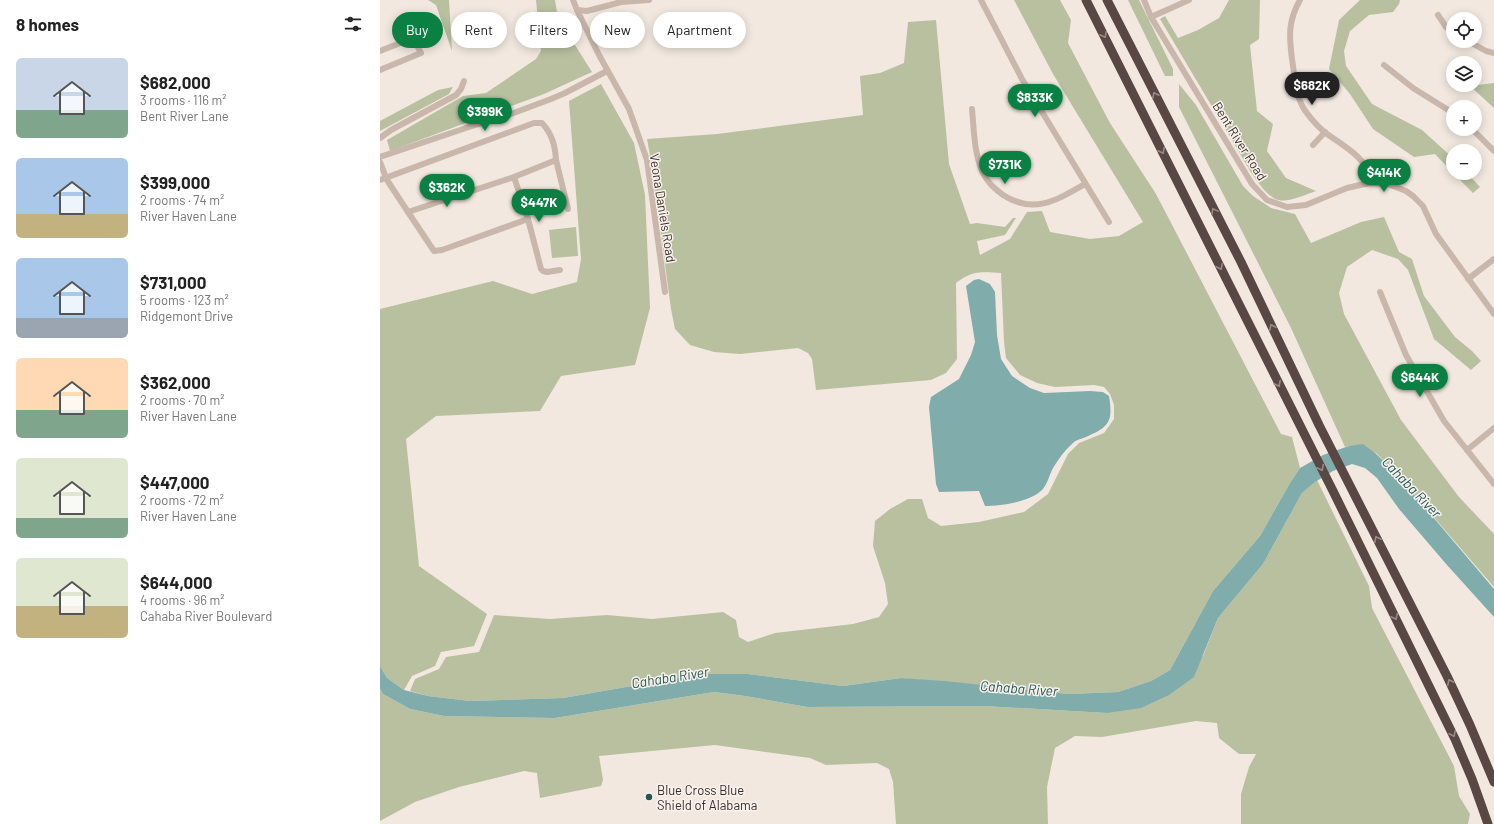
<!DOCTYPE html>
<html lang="en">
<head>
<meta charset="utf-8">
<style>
	body { margin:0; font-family:Barlow,sans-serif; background:#f2f2f2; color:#222; height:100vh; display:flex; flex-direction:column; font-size:15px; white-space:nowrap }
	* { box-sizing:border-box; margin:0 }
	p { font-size:13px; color:#767676 }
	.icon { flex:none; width:22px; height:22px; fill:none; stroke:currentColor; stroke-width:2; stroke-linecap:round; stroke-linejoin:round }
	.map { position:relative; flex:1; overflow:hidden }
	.side { display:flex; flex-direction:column; background:#fff; width:380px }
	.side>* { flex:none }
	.guide { position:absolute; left:12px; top:12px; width:380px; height:36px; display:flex; gap:8px }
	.tools { position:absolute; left:1066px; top:12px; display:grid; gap:8px }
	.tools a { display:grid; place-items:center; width:36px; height:36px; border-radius:50%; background:#fff; box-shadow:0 2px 10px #0003; font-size:20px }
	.price { position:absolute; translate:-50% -34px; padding:0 9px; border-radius:14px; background:#0b8043; color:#fff; font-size:13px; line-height:26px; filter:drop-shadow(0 1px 2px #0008) }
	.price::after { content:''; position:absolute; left:50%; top:24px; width:12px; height:9px; margin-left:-6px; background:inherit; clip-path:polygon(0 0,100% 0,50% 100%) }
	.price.current { background:#222; color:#fff }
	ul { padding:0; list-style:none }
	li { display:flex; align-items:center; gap:12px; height:100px; padding:0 16px }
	li span { display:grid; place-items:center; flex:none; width:112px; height:80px; border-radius:6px; color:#555 }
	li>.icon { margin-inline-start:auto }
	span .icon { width:48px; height:48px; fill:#fffc; stroke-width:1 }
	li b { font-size:17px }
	h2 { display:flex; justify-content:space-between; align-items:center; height:48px; padding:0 16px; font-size:17px }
	.chip { padding:0 14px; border-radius:18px; background:#fff; box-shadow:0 2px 10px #0003; font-size:14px; line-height:36px }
	.chip.current { background:#0b8043; color:#fff }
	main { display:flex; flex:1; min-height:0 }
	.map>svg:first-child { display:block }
</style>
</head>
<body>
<main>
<section class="side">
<h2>8 homes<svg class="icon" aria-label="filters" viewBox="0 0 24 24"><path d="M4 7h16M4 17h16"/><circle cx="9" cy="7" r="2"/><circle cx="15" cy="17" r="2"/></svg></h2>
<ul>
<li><span style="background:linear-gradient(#c9d6e8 65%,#7fa58c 0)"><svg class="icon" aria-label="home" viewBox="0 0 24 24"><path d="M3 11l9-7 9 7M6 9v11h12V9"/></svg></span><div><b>$682,000</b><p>3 rooms · 116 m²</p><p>Bent River Lane</p></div></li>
<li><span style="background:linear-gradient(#a9c7e8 70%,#c2b280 0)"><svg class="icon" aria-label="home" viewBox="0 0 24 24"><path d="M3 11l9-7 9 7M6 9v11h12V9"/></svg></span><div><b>$399,000</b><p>2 rooms · 74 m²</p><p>River Haven Lane</p></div></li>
<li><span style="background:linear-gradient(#a9c7e8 75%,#9aa5b1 0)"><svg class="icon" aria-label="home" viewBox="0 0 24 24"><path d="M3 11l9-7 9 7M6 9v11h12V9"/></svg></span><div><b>$731,000</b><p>5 rooms · 123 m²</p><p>Ridgemont Drive</p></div></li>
<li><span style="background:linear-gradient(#ffd9b3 65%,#7fa58c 0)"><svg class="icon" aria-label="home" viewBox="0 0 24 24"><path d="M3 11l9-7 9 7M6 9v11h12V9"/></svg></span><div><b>$362,000</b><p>2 rooms · 70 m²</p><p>River Haven Lane</p></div></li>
<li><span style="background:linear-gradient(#dfe7d0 75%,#7fa58c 0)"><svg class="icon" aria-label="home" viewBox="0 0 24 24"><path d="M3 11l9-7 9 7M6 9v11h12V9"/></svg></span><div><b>$447,000</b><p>2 rooms · 72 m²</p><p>River Haven Lane</p></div></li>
<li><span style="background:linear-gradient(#dfe7d0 60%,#c2b280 0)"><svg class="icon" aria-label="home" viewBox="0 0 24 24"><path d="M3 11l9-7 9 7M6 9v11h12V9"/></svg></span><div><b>$644,000</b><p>4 rooms · 96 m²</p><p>Cahaba River Boulevard</p></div></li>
</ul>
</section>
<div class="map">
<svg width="1114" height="824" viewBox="0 0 1114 824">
	<rect width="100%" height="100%" fill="#f2e8df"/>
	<g fill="#b8c0a0">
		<polygon points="48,0 69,0 72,51 56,5"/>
		<polygon points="156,0 175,0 178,18 212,72 164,94 10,151 7,140 83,96 106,93 156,59 161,51"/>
		<path d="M634 0H680L691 20 688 43 730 123 776 194 901 434 912 437 920 468 910 483 880 536 833 591 790 670 771 681 738 692 688 694 521 678 463 686 368 674H321L183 698 90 701 48 696 30 691 35 679 59 669 66 657 99 652 114 615 170 619 227 615 272 619 343 612 356 620 359 637 368 642 395 633 473 624 499 617 508 604 505 583 493 546 495 521 510 509 528 499H542L548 518 561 526 599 522 644 512 668 494 688 454 699 443 724 433 734 419V405L730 394 724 387 714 385 675 387 657 383 640 375 626 358 624 342 621 273C601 272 593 270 576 283L577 359 566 373 551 380 436 390 432 359 428 353 418 348 360 354 334 352 310 345 295 329 291 309 271 161 267 139 337 134 483 115 480 76 500 73 524 63 528 22 556 20 569 164 590 224 597 223 625 227 633 218H636L625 235 597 241 600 255 630 239 647 212 662 211 670 232 710 239 739 236 763 222 673 74Z"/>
		<polygon points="748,0 759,0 793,69 793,76 785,76"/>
		<path d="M849 0H880L879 39 870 45 877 111 893 124 887 151 906 178 936 191C927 194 907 203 899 200 888 198 878 182 872 174L780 19 785 16 798 38 818 30 839 18Z"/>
		<polygon points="980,0 1020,0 1019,4 1013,12 989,15 970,31 964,51 966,66 992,104 1042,130 1073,158 1073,173 1055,154 1034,157 993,129 970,94 949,69 959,20"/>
		<polygon points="1114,83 1114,108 1090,86"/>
		<polygon points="221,84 254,143 265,195 270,308 255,365 181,376 160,411 56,416 26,439 39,566 107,614 94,646 61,652 55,666 32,676 24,690 7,678 0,666 0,309 113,281 152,294 197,282 201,259 189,101"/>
		<polygon points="799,84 816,105 863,186 873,196 891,208 915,214 931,243 981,222 1004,217 1019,252 1032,259 1044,296 1075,337 1092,351 1101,361 1091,370 1054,339 1028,270 1018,259 992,250 967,267 959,293 964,314 1021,420 1079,497 1114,534 1114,587 1014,471 996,453 969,446 965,447 911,328 799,107"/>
		<polygon points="73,87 69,94 0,131 0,121 58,90"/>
		<polygon points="1073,173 1087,173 1100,187 1093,193"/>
		<polygon points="196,227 198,256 172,258 169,230"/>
		<polygon points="937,480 989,586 992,608 1074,766 1079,796 1090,814 1088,824 861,824 861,794 869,767 876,754 859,754 839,738 837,723 816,721 722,737 695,736 675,748 667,787 668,824 516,824 513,782 509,769 497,763 446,765 430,758 335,745 219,756 223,780 221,786 160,798 157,773 144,771 79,787 35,802 0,821 0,781 5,779 0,781 0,689 3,694 30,709 64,716 175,718 334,692 365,696 427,707 603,706 727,713 823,656 838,618 883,564 922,493"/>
	</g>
	<g fill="#80adac">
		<path d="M599 279 610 284 615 292 617 335 621 359 632 376 650 388 664 393 710 391 723 392 729 396C733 421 730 427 706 437 701 439 695 440 692 444 684 451 677 461 672 470 669 476 667 485 662 490 650 502 621 506 605 506L599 491 559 492 556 484 549 407 551 397 579 379 591 355 595 342 586 286 594 280Z"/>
		<polygon points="983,444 995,453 1014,471 1114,589 1114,617 1067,565 1019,509 997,478 985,468 972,464 953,471 935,482 922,493 883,564 838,618 814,677 789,695 761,708 727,713 603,706 427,707 365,696 334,692 175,718 64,716 30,709 3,694 0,689 0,666 7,678 24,690 48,696 90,701 183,698 321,674 368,674 463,686 521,678 564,681 688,694 738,692 771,681 790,670 833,591 880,536 910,483 920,468 943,455 969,446"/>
	</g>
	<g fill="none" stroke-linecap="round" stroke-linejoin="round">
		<g stroke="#c9b7ac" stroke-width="6">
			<polyline points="193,0 197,10 219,55 249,109 267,160 285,292"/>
			<polyline points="601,0 642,79 729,222"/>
			<polyline points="764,0 771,17 872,184 887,200 907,207 926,205 967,188 989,183 1008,184 1026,191 1033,196 1043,206 1056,234 1114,314"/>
			<path d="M920 0C908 21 909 36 912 59 915 77 915 97 926 112 932 120 939 128 947 134 960 143 982 156 988 171 989 175 989 179 989 183"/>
			<polyline points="197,10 207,11 241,2 269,0"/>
			<polyline points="1058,15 1066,27 1073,32"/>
			<polyline points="771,17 809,0"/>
			<polyline points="1088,41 1106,51 1114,53"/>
			<polyline points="0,51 33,38 41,53 0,70"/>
			<polyline points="1004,65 1033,88 1073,113"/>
			<path d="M592 109C594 130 594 154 603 173 608 183 614 188 623 195 654 215 677 200 705 184"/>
			<polyline points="1092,129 1114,151"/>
			<polyline points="0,138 11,130 76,95 81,89 84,81"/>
			<polyline points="933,145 945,132"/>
			<polyline points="0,157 89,127 131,114 171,99 185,93 227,71"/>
			<polyline points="0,162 7,180 28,212"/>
			<polyline points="134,177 148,219 161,269 163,271 167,272 180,270"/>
			<path d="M0 180 154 123H162C172 134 175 145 176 160"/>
			<polyline points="148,219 62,250 54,251 28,212 134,177 176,160 188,209"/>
			<polyline points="1088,279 1114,259"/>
			<polyline points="1000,292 1026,355 1064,421 1114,484"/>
			<polyline points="1087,450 1114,428"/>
		</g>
		<g stroke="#584742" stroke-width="9">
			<polyline points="706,0 953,491 1075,739 1092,779 1108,824"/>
			<polyline points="727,0 861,262 939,425 1067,676 1090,725 1114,782"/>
		</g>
	</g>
	<defs><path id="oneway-chevron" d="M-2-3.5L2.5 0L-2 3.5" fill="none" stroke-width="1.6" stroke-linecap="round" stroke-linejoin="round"/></defs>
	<g stroke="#988b86">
		<use href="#oneway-chevron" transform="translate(724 35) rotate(63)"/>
		<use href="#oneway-chevron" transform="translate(775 95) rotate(-117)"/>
		<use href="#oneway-chevron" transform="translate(782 151) rotate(63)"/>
		<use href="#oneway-chevron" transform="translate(834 211) rotate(-118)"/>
		<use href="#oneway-chevron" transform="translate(840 267) rotate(63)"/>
		<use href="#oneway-chevron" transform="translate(892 327) rotate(-116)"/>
		<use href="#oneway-chevron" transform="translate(898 384) rotate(63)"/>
		<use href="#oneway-chevron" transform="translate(941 468) rotate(63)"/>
		<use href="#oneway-chevron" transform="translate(997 539) rotate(-117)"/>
		<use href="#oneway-chevron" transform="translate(1015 617) rotate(64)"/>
		<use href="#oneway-chevron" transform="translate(1070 682) rotate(-116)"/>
		<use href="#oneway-chevron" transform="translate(1073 734) rotate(64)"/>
	</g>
	<circle fill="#225757" stroke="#f9f2ec" stroke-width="1.5" cx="269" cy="797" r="4"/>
	<g text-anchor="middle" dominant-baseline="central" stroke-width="3" stroke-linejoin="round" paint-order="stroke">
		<g font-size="13" fill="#382d2a" stroke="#f9f2ec">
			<text transform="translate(860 141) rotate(58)">Bent River Road</text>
			<text transform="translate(283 208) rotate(81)">Veona Daniels Road</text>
		</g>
		<g font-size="13" fill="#382d2a" stroke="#f9f2ec" text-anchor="start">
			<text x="277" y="790">Blue Cross Blue<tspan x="277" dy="15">Shield of Alabama</tspan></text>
		</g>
		<g font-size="14" font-style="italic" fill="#225757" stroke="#f9f2ec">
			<text transform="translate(1032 487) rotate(46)">Cahaba River</text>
			<text transform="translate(290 677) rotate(-9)">Cahaba River</text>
			<text transform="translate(639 688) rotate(4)">Cahaba River</text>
		</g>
	</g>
</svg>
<div class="tools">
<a><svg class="icon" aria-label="locate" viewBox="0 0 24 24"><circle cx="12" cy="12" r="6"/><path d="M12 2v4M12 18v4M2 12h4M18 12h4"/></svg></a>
<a><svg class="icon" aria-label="layers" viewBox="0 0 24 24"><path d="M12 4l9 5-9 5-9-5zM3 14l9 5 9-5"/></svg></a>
<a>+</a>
<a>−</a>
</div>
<b class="price current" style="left:932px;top:106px">$682K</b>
<b class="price" style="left:655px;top:118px">$833K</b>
<b class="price" style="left:105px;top:132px">$399K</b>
<b class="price" style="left:625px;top:185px">$731K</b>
<b class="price" style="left:1004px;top:193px">$414K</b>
<b class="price" style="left:67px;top:208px">$362K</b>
<b class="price" style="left:159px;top:223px">$447K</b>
<b class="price" style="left:1040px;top:398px">$644K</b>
<div class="guide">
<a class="chip current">Buy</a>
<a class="chip">Rent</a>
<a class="chip">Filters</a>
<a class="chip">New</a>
<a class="chip">Apartment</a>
</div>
</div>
</main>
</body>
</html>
